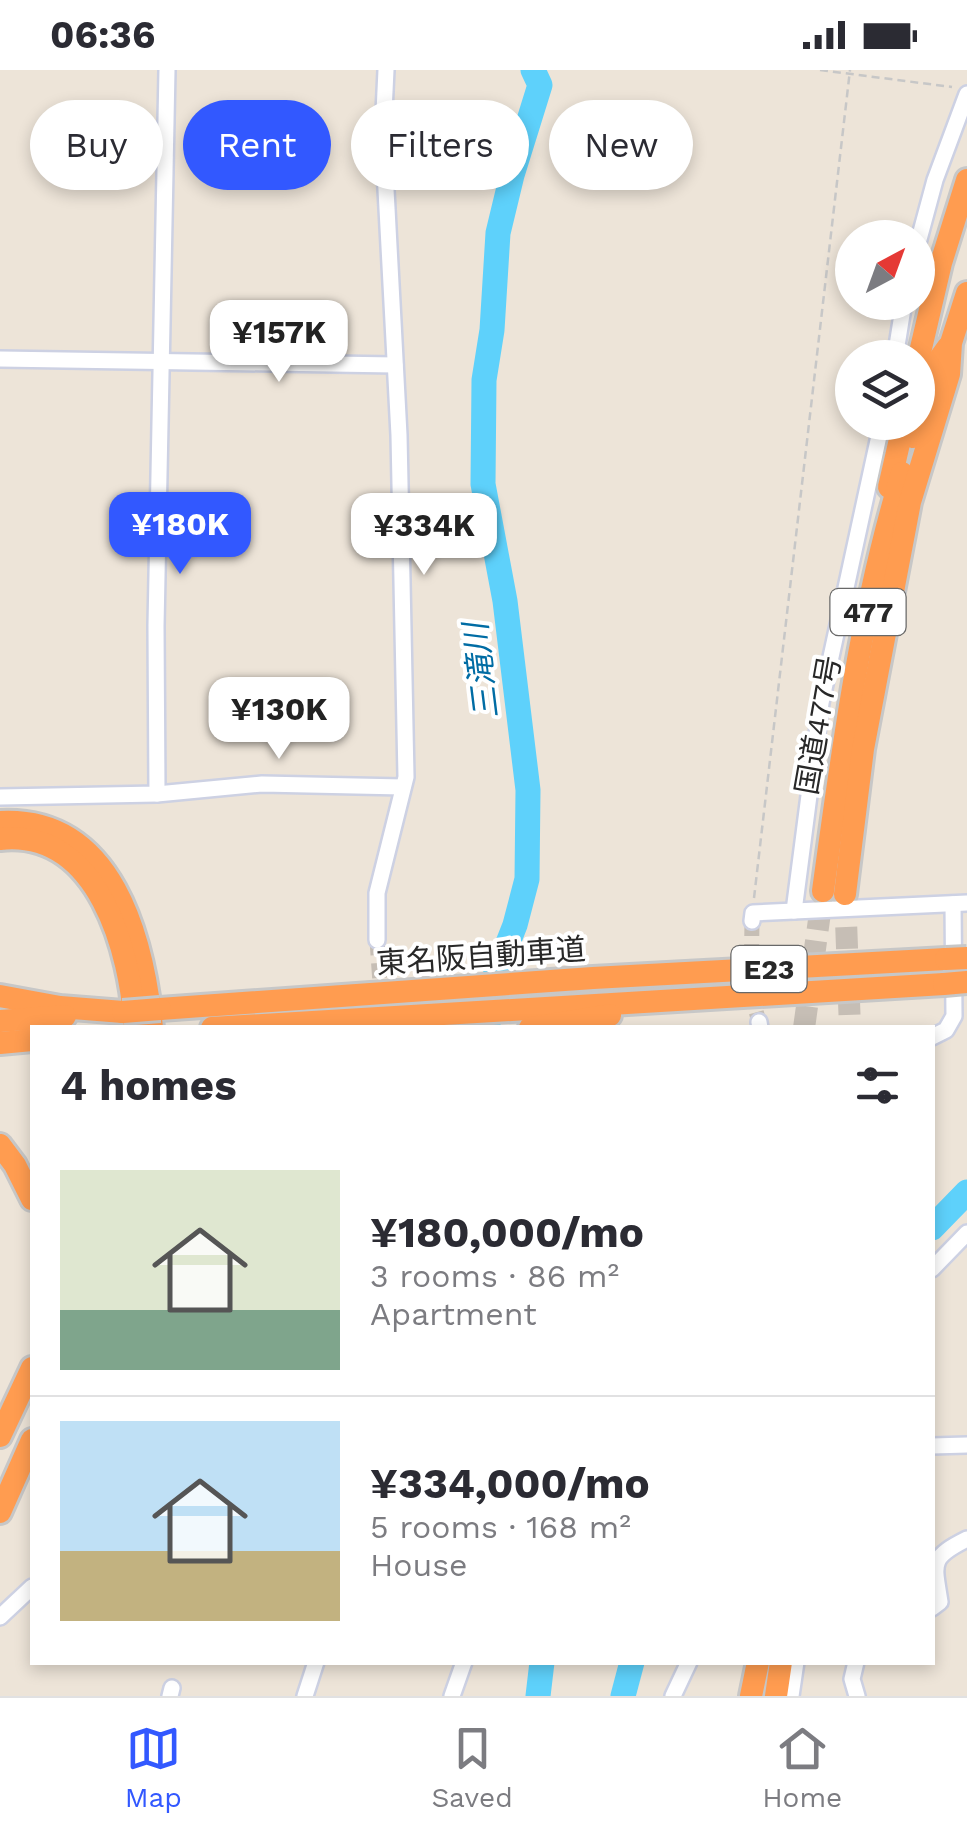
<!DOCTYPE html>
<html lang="en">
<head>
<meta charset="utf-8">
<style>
	body { margin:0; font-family:"Work Sans","Noto Sans JP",sans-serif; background:#f7f7f7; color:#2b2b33; height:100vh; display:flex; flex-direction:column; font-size:38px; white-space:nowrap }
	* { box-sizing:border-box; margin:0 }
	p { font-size:32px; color:#7c7c81 }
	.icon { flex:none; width:55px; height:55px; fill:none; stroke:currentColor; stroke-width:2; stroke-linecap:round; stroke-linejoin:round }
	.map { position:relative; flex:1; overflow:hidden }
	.details { position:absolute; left:30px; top:955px; width:905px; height:640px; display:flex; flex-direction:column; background:#fff; border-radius:0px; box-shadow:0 5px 15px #0003 }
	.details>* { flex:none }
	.guide { position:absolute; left:30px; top:30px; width:908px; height:90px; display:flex; gap:20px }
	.needle { width:65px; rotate:41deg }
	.fabs { position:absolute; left:835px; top:150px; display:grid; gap:20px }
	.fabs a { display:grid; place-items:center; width:100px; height:100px; border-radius:50%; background:#fff; box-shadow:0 5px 15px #0003; font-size:50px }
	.price { position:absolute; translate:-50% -85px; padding:0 22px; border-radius:20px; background:#fff; color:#222; font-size:32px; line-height:65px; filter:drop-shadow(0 2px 5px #0008) }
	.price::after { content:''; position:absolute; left:50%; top:60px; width:30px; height:22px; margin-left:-15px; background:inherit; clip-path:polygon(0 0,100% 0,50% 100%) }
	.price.current { background:#3258ff; color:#fff }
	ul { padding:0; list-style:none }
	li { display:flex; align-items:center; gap:30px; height:250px; padding:0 30px }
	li+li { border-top:2px solid #e1e1e2 }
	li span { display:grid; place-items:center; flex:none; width:280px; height:200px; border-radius:0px; color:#555 }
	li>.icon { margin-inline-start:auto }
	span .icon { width:120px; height:120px; fill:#fffc; stroke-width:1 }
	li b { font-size:42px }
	h2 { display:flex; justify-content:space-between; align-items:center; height:120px; padding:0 30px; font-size:42px }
	.pill { padding:0 35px; border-radius:45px; background:#fff; box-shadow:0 5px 15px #0003; font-size:35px; line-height:90px }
	.pill.current { background:#3258ff; color:#fff }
	.status { display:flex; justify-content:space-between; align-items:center; height:70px; padding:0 50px; background:#fff; direction:ltr }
	.status svg { height:28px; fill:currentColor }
	.tabs { display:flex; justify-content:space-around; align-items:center; height:140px; border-top:2px solid #e1e1e2; background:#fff; font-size:28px; color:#7c7c81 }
	.tabs a { display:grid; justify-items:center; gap:5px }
	.tabs .current { color:#3258ff }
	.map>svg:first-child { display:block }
</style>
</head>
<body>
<div class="status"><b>06:36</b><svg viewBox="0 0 49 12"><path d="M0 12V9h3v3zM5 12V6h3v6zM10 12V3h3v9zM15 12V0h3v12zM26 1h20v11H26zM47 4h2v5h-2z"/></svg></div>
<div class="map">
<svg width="967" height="1626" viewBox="0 0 967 1626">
	<rect width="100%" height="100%" fill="#ede4d8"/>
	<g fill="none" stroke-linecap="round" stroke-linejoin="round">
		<g stroke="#5ed1fb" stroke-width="25">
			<polyline points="488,958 489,921 515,855 527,809 528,720 505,531 483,414 484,310 492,260 498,163 512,105 540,15 533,0"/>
			<polyline points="932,1158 967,1122"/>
			<polyline points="538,1626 542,1592"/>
			<polyline points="623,1626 632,1592"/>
		</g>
		<g stroke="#c6beb5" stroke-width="15" stroke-dasharray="15 8" stroke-linecap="butt">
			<polyline points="752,851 751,923 759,952"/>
			<polyline points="377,870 383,956"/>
		</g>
		<g stroke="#c6beb5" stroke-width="22" stroke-dasharray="22 11" stroke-linecap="butt">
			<polyline points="845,824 850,958"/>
			<polyline points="804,958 823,821"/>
		</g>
		<defs>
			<g id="minor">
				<polyline points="918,173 935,110 967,24"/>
				<polyline points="895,288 904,232"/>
				<polyline points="0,289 395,295"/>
				<polyline points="157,724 156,556 167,0"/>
				<polyline points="0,727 157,724 262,714 403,717"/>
				<polyline points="794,841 821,633 882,352"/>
				<polyline points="752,851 753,843 967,833"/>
				<polyline points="377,870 377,823 406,707 399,365 383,63 386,0"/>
				<polyline points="759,952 760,958"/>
				<polyline points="932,967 946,960 954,946 953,834"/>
				<polyline points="932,1199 967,1163"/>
				<polyline points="932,1376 967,1375"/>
				<path d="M932 1538 940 1532C934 1493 929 1488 967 1469"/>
				<polyline points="0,1547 32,1517"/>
				<polyline points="856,1592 852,1609 857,1626"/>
				<polyline points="170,1626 172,1618"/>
				<polyline points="305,1626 316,1592"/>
				<polyline points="452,1626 464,1592"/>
				<polyline points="673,1626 689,1592"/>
				<polyline points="791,1626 796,1592"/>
			</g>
			<g id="highway">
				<polyline points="918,291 941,193 967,110"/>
				<polyline points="913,367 935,295 948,277"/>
				<polyline points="889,417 904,352"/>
				<path d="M0 752C113 746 143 869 152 958"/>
				<path d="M0 769C99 758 131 883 135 958"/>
				<path d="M823 821C842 681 861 539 902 403"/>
				<polyline points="845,824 863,679 910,432 949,304 951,273 967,223"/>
				<polyline points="0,926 60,937 123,942"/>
				<polyline points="160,939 593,908 946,889"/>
				<polyline points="0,951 65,946"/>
				<polyline points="212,958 944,914"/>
				<polyline points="530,958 610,945"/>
				<polyline points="0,973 32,970"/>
				<polyline points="0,1075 15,1095 32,1129"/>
				<polyline points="0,1366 32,1298"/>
				<polyline points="0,1442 32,1370"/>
				<polyline points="751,1626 758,1592"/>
				<polyline points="776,1626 781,1592"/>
			</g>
		</defs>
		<use href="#minor" stroke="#cdd1e3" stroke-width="20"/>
		<use href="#highway" stroke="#c7c7c7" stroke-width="28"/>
		<g stroke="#c7c7c7" stroke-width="2.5" stroke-dasharray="8 5" stroke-linecap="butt">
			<polyline points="820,0 952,17"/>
			<polyline points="754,828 850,0"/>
		</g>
		<use href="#minor" stroke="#fff" stroke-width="15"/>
		<use href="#highway" stroke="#ff9c50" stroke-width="22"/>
		<defs>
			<g id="highway-bridge">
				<polyline points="946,889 967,888"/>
				<polyline points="944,914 967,912"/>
				<polyline points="123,942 160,939"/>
			</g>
		</defs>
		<use href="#highway-bridge" stroke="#c7c7c7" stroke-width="28" stroke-linecap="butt"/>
		<use href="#highway-bridge" stroke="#ff9c50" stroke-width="22"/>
	</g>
	<g text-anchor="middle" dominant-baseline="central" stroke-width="8" stroke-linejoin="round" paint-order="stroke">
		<g fill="#fff" stroke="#686868" stroke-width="2.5">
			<rect x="830.5" y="519" width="75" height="46" rx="8"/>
			<rect x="731.5" y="876" width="75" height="46" rx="8"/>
		</g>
		<g font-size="28" font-weight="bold" fill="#282828">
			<text x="868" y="542">477</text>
			<text x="769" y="899">E23</text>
		</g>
		<g font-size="30" fill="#282828" stroke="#fff">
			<text transform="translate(818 655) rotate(-80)">国道477号</text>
			<text transform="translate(481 886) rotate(-4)">東名阪自動車道</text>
		</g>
		<g font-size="32" font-style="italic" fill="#006ca4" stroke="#fff">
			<text transform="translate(481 601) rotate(-97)">三滝川</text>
		</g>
	</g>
</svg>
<div class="fabs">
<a><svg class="needle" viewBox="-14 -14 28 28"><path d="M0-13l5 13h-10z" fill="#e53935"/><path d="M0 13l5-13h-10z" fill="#7c7c81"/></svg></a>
<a><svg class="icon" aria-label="layers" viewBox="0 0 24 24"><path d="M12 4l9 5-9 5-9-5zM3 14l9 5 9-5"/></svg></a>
</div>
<b class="price" style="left:279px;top:315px">¥157K</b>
<b class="price current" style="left:180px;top:507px">¥180K</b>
<b class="price" style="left:424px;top:508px">¥334K</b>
<b class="price" style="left:279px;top:692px">¥130K</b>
<div class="guide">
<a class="pill">Buy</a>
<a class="pill current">Rent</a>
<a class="pill">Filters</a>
<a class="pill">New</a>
</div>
<section class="details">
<h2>4 homes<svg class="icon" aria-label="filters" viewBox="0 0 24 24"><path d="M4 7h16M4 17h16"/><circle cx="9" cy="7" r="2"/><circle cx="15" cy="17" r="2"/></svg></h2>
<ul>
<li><span style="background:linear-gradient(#dfe7d0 70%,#7fa58c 0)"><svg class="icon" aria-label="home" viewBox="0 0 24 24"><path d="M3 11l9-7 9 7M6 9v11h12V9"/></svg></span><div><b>¥180,000/mo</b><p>3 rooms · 86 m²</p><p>Apartment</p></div></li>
<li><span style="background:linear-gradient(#bfe0f5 65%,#c2b280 0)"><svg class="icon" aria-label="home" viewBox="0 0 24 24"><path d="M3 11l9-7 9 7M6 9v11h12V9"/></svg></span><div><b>¥334,000/mo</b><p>5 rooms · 168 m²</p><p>House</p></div></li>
</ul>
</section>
</div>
<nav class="tabs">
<a class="current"><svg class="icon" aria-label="map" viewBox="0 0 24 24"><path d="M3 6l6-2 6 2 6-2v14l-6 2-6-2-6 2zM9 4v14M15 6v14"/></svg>Map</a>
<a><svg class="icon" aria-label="saved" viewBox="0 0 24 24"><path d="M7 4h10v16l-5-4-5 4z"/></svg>Saved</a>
<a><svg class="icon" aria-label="home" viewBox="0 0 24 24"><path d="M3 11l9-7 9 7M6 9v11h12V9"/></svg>Home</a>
</nav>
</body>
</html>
